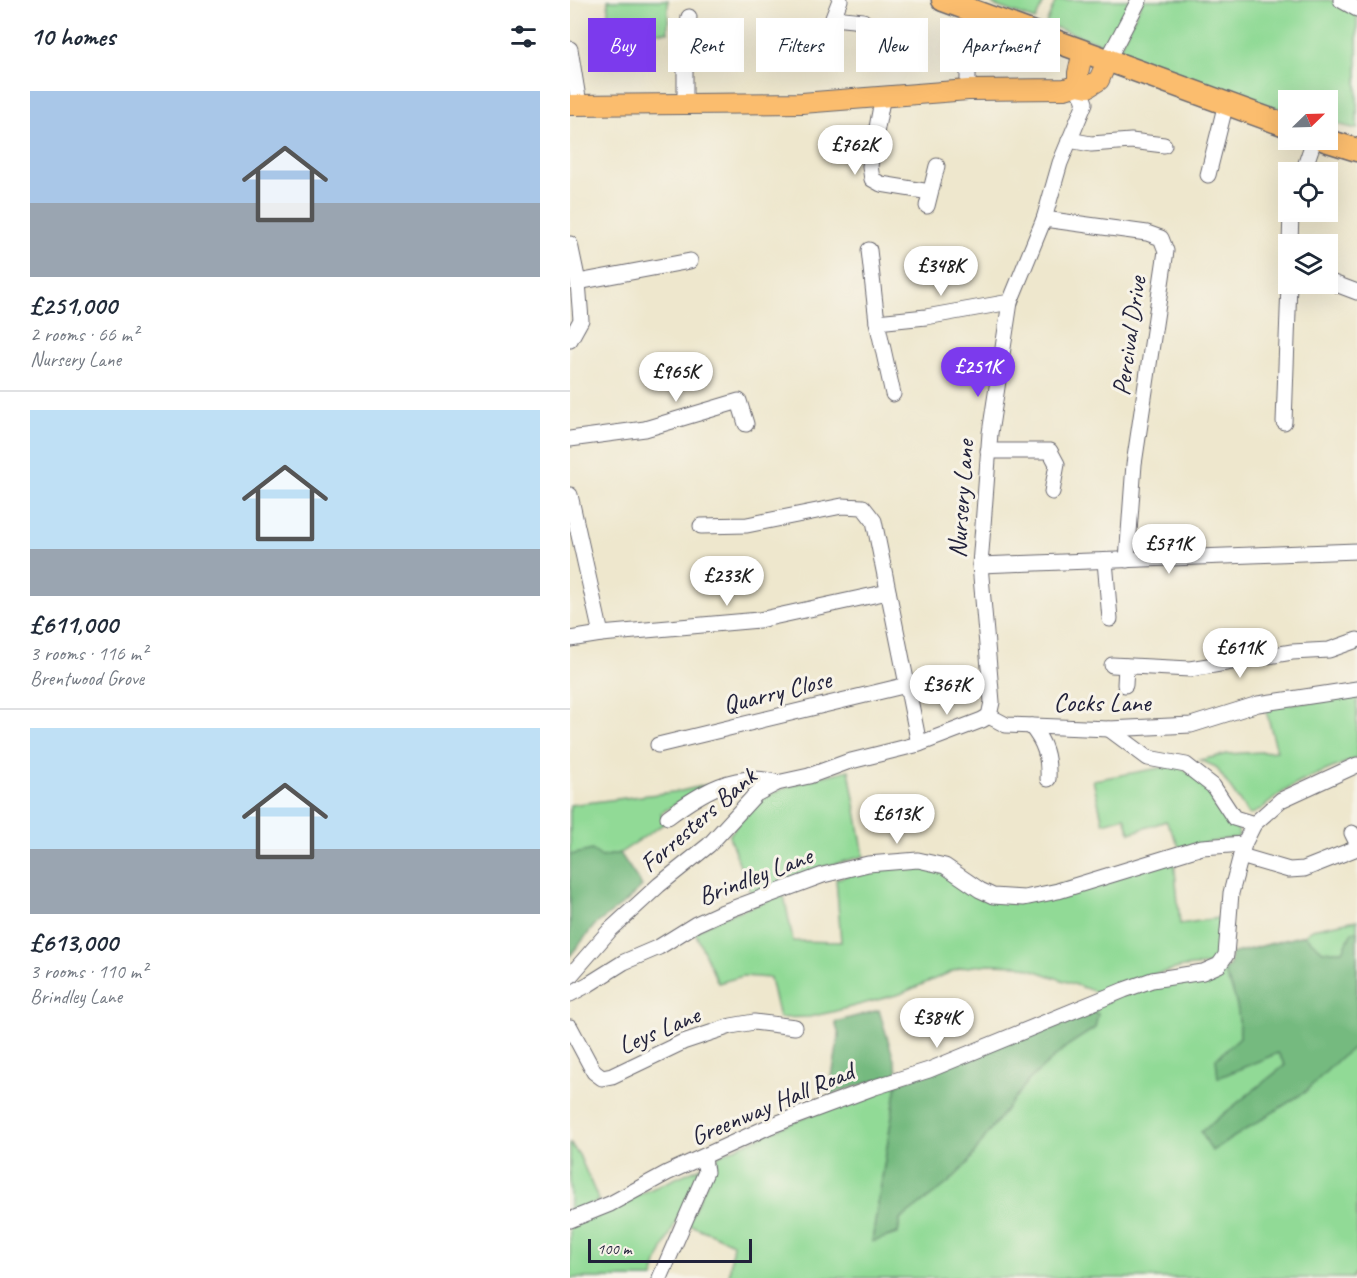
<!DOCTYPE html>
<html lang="en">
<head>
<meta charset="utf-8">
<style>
	body { margin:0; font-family:Caveat,sans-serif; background:#f2f2f3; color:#1f2937; height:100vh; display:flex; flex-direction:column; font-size:22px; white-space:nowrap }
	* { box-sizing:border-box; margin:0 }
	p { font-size:20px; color:#747a83 }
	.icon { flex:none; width:33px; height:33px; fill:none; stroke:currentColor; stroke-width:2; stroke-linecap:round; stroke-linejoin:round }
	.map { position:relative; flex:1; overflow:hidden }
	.side { display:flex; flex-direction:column; background:#fff; width:570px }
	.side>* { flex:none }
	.guide { position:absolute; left:18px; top:18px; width:570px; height:54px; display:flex; gap:12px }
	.needle { width:39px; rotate:67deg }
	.fabs { position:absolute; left:708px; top:90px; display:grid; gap:12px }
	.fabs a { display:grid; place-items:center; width:60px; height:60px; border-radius:0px; background:#fff; box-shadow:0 6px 24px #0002; font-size:30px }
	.scale { position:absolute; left:18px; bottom:15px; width:164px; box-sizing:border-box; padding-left:6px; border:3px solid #22223b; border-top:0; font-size:16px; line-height:21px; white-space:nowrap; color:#22223b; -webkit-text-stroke:4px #f7f3e8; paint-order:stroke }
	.price { position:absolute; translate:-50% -51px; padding:0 14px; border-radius:21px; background:#fff; color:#222; font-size:20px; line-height:39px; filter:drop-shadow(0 2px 3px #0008) }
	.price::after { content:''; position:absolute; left:50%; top:36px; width:18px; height:14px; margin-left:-9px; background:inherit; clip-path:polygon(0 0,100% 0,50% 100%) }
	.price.selected { background:#7c3aed; color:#fff }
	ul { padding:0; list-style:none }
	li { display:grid; align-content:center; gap:12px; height:318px; padding:0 30px }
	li+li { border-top:2px solid #e0e1e3 }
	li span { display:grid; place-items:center; height:186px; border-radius:0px; color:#555 }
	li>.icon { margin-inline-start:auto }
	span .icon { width:108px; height:108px; fill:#fffc; stroke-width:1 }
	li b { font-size:26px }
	h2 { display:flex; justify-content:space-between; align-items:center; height:72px; padding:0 30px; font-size:26px }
	.tag { padding:0 21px; border-radius:0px; background:#fff; box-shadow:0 6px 24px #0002; font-size:21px; line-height:54px }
	.tag.selected { background:#7c3aed; color:#fff }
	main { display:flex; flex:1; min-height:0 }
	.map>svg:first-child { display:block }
</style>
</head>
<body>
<main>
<section class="side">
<h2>10 homes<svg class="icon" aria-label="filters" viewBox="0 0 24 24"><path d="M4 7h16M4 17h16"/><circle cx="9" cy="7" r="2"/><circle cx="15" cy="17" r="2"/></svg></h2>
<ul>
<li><span style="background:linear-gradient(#a9c7e8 60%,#9aa5b1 0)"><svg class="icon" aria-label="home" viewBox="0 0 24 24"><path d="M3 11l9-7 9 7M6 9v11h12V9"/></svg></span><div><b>£251,000</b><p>2 rooms · 66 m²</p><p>Nursery Lane</p></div></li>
<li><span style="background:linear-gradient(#bfe0f5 75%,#9aa5b1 0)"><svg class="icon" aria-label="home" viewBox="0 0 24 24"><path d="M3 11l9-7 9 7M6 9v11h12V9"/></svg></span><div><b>£611,000</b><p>3 rooms · 116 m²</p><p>Brentwood Grove</p></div></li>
<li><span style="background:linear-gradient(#bfe0f5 65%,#9aa5b1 0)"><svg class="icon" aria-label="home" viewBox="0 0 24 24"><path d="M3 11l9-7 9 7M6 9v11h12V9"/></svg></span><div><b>£613,000</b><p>3 rooms · 110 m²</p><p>Brindley Lane</p></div></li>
</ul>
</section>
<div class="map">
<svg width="787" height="1278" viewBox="0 0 787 1278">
	<rect width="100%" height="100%" fill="#f7f3e8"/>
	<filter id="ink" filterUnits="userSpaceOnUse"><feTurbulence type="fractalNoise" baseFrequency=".0167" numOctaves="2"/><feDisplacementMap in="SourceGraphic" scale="12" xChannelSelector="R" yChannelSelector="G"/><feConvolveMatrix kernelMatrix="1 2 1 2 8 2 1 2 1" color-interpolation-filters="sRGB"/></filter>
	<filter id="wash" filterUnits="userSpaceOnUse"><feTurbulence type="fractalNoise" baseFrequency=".008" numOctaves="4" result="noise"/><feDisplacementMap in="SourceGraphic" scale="24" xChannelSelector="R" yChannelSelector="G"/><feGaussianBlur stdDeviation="1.35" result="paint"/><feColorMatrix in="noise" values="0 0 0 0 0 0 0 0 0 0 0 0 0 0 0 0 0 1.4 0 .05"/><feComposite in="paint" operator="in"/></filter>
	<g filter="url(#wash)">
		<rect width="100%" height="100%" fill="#eee7cd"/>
		<g fill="#91da96" stroke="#5a7e68" stroke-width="1.5">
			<polygon points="38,0 98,0 98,32 38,31"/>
			<polygon points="423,0 475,0 465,20 423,5"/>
			<polygon points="486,0 562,0 538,46 476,24"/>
			<polygon points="573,0 759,0 774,4 787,13 787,129 758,122 758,100 718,100 718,111 661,95 547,52"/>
			<path d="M787 696V758C761 769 734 778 710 794 700 801 692 811 679 815L646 767 630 760 657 754 707 751 695 707Z"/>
			<polygon points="606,765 626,777 667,824 669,837 610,848 596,821 560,833 555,817 533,823 523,780"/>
			<path d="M279 770 294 856 253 867 181 895 159 836C165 828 170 820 176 813 202 785 244 779 279 770Z"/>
			<polygon points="136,785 91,813 95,823 50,853 32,857 0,855 0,805 111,791"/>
			<path d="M604 860 610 924 656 917 653 952 644 964 613 967 570 978 529 993 449 965 419 964 390 968 330 994 262 1012 239 1017 209 1018 200 978 173 976 148 983 125 932 152 917 214 895 223 941 271 942 266 879C303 867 341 859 379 872 396 878 412 891 427 899Z"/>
			<polygon points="787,920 787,1270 782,1278 159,1278 163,1243 118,1224 149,1155 226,1121 327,1084 302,1241 328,1234 330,1220 509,1012 574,986 652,970 660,965 661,954 734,935 742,929"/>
			<polygon points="0,1143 9,1155 29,1201 0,1213"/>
			<polygon points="131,1167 88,1260 83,1278 0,1278 0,1225"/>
		</g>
		<g fill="#74ba7f" stroke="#4b6e5d" stroke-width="1.5">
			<polygon points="22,850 32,857 50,853 72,886 57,901 25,925 0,956 0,855"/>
			<path d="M787 931V1045L770 1058 735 1092 642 1151 631 1132 715 1065 708 1053 648 1078 646 1059 670 1037C669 1012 667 996 654 973L660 965 661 954 734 935 753 951H773L782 932Z"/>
			<polygon points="517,1009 528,1014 525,1028 497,1046 459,1080 420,1130 398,1163 377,1184 330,1220 328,1233 302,1242 327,1084"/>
			<polygon points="309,1010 328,1073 259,1095 269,1035 265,1022"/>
		</g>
	</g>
	<g filter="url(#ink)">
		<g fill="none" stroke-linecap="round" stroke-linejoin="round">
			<defs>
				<g id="minor">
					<polyline points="270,0 263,18 293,21"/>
					<polyline points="771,0 787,9"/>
					<polyline points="0,49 9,104"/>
					<polyline points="538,59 569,0"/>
					<polyline points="398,90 398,69"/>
					<polyline points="313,95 300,166 302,179 311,184 360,192"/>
					<polyline points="115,104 115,48 119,17"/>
					<polyline points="499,140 521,144 561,141 594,145"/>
					<polyline points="733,172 744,140"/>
					<polyline points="638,175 656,103"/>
					<polyline points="357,206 367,166"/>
					<polyline points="474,219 577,233 591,238 596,251 564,464 557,560"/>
					<polyline points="0,244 8,282 11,320 0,340"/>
					<polyline points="720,244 721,212"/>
					<polyline points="299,250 307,322 323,394"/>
					<polyline points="758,281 787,292"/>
					<polyline points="8,282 120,261"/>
					<polyline points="307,322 356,317 440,302"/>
					<polyline points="714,422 719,284"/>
					<polyline points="0,439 75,429 169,401 176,424"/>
					<polyline points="418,451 480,451 487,464 482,492"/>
					<polyline points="0,495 31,634"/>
					<polyline points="131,526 177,525 272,506 293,507 304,521 349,744"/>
					<polyline points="535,561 540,619"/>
					<polyline points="410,565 787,551"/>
					<polyline points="0,639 31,634 189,620 318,592"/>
					<polyline points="542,665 620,669 722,652 759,650 787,640"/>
					<polyline points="555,685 556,666"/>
					<polyline points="419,716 422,702 410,565 420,433 440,302 474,219 490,163 515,103 512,95 504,88"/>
					<polyline points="419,716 436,725 539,729 621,725 688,704 787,689"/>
					<path d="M461 726C475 743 479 757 478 779"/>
					<polyline points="539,729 578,758 616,765 643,786 664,818 684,824"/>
					<polyline points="88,745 337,685"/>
					<path d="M98 817C129 794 167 769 207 783"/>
					<polyline points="782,833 787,843"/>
					<polyline points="671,856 719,870 734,869 787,848"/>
					<polyline points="0,976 40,930 89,885 139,845 186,794 207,783 239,776 277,762 349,744 412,720 419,716"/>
					<polyline points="0,994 19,984 54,962 89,947 126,924 148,914 253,875 298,864 348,860 375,866 410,890 423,896 454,898 488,891 632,847 674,844"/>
					<polyline points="0,1027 24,1072 32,1078 42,1076 113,1042 161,1026 184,1022 225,1027"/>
					<polyline points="0,1220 40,1204 97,1173 200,1126 305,1087 359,1070 554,990 582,980 633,972 649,965 656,955 661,893 674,844 684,824 711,800 787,765"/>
					<polyline points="90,1278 136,1172 134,1158"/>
				</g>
				<g id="major">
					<polyline points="508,85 508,73 513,51"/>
					<polyline points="0,105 232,103 398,90 495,89 508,85 518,87 529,80 538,59"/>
				</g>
				<g id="highway">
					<polyline points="373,0 718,126"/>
					<polyline points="755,140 787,150"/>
				</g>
			</defs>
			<use href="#minor" stroke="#69676e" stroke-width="17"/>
			<use href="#major" stroke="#69676e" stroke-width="22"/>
			<use href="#highway" stroke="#69676e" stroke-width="25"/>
			<use href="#minor" stroke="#fff" stroke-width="15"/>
			<use href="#major" stroke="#fbbd6e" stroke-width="20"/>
			<use href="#highway" stroke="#fbbd6e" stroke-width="22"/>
		</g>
	</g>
	<g text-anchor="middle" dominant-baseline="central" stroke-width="6" stroke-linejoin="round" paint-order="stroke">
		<g font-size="26" fill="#22223b" stroke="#f7f3e8">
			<text transform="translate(559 336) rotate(-82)">Percival Drive</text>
			<text transform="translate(391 499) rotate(-86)">Nursery Lane</text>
			<text transform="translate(207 692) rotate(-14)">Quarry Close</text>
			<text x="532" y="702">Cocks Lane</text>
			<text transform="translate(128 820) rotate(-41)">Forresters Bank</text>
			<text transform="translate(185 876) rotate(-21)">Brindley Lane</text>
			<text transform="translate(89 1030) rotate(-23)">Leys Lane</text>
			<text transform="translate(202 1104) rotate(-23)">Greenway Hall Road</text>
		</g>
	</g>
</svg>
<div class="fabs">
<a><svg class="needle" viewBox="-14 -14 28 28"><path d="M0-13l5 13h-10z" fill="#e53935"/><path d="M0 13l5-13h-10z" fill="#747a83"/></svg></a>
<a><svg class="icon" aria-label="locate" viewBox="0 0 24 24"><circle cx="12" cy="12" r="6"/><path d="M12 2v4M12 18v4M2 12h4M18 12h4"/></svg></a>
<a><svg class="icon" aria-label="layers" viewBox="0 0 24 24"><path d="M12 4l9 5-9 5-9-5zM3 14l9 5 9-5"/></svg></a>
</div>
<div class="scale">100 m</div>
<b class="price" style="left:285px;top:176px">£762K</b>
<b class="price" style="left:371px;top:297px">£348K</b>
<b class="price selected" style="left:408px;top:398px">£251K</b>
<b class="price" style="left:106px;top:403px">£965K</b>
<b class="price" style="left:599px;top:575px">£571K</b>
<b class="price" style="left:157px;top:607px">£233K</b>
<b class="price" style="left:670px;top:679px">£611K</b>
<b class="price" style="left:377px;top:716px">£367K</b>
<b class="price" style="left:327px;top:845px">£613K</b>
<b class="price" style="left:367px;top:1049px">£384K</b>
<div class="guide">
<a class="tag selected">Buy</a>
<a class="tag">Rent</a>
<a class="tag">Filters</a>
<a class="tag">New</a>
<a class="tag">Apartment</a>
</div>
</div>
</main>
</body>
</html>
